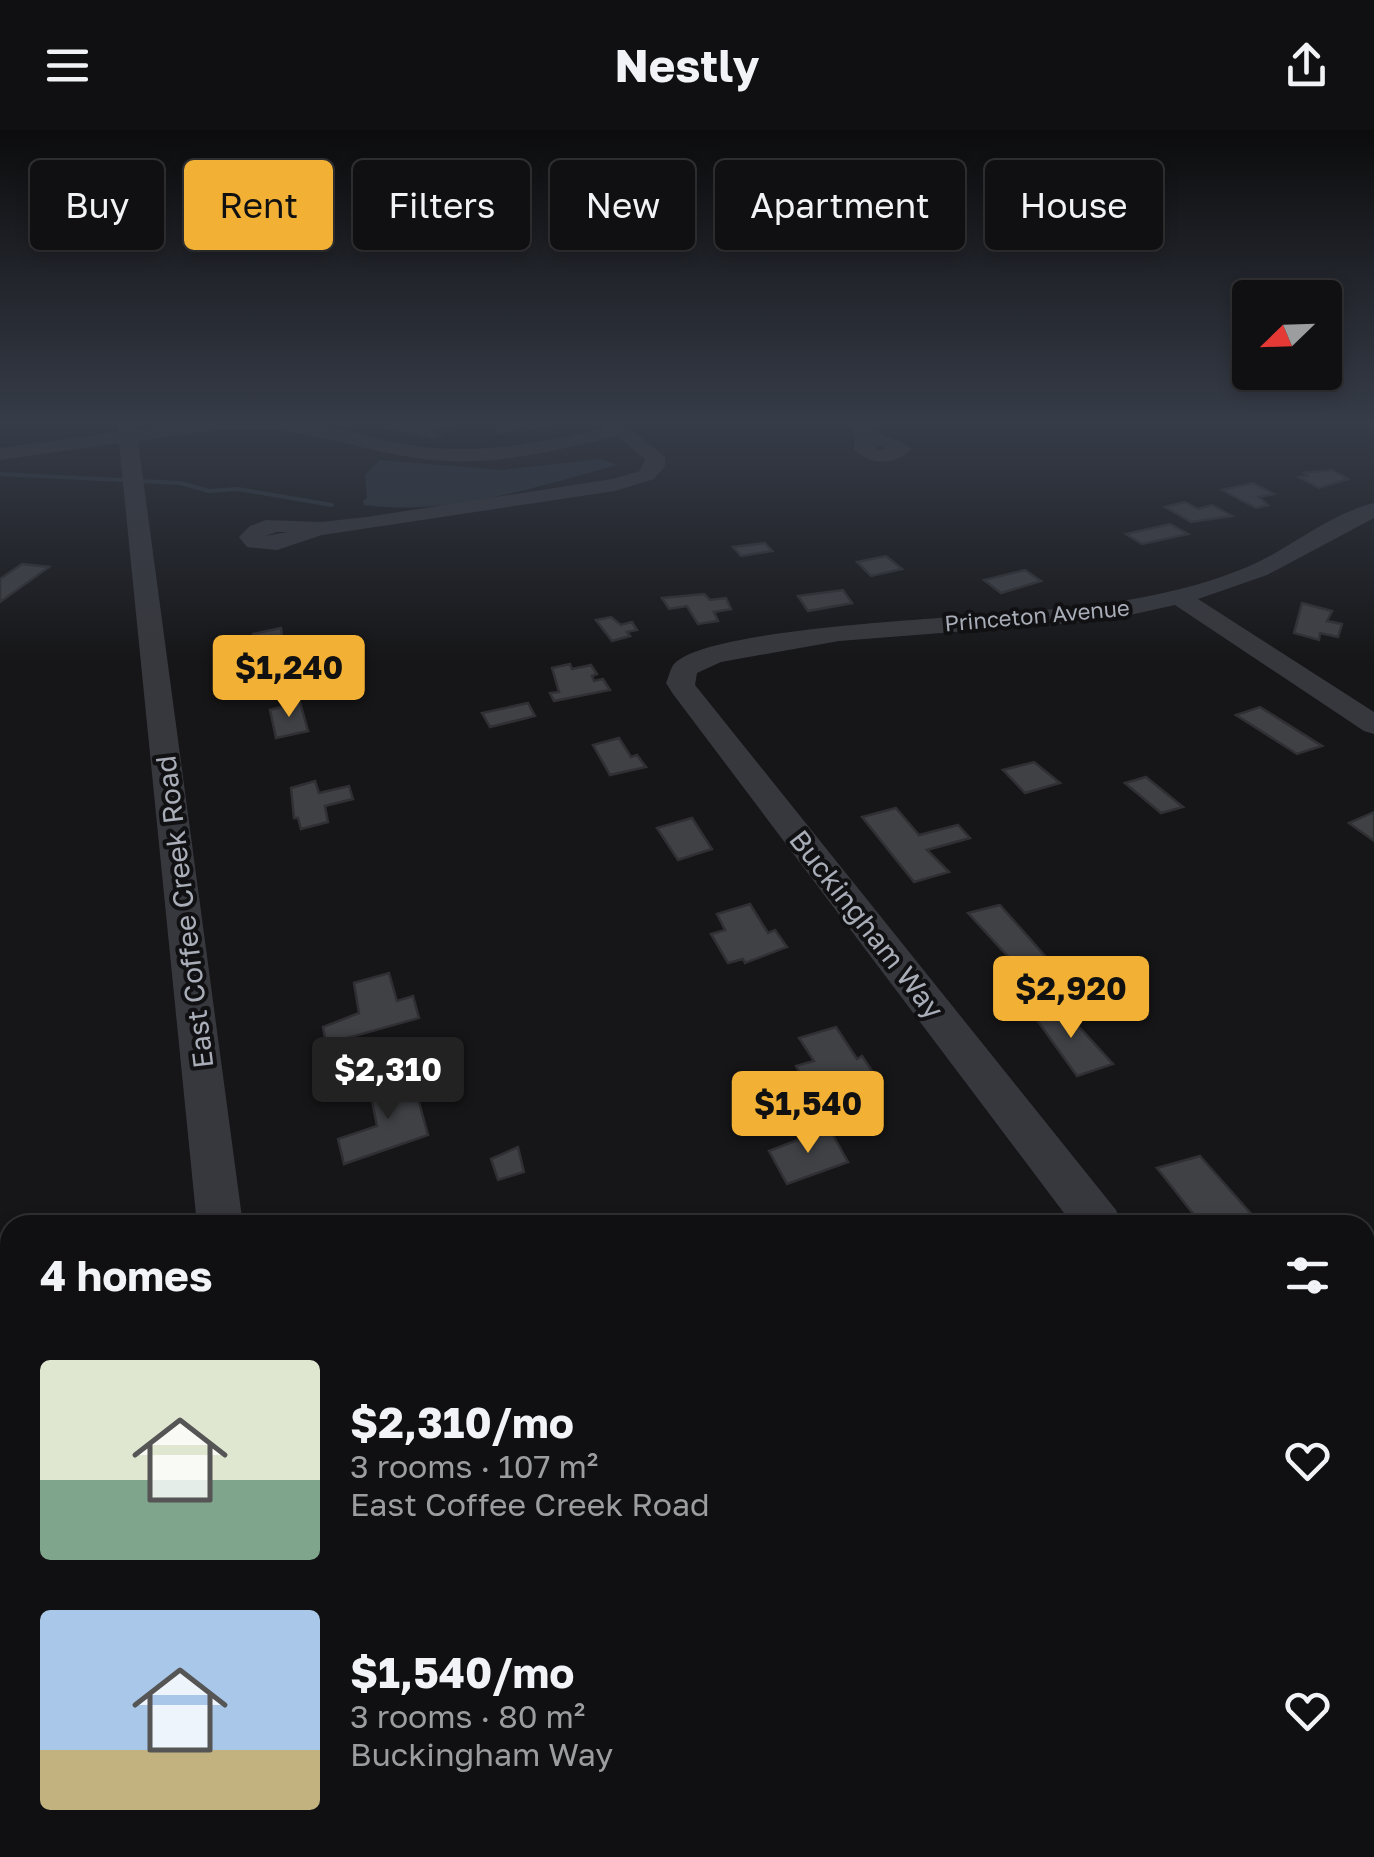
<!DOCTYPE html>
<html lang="en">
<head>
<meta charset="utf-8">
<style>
	body { margin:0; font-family:"Golos Text",sans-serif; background:#19191b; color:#f1f3f6; height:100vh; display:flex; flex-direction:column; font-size:38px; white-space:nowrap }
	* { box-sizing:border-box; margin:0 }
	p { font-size:32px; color:#9c9d9f }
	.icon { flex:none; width:55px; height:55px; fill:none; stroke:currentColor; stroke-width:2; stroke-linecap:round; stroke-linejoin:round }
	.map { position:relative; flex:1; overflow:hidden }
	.details { position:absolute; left:0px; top:1085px; width:1375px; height:642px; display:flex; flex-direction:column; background:#101012; border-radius:30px 30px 0 0; box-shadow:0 5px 15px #0003,0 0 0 2px #303032 }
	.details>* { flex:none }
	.guide { position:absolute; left:30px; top:30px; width:1315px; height:90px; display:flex; gap:20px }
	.needle { width:65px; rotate:247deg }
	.tools { position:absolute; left:1232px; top:150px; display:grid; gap:20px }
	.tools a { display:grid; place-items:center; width:110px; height:110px; border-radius:10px; background:#101012; box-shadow:0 5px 15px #0003,0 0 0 2px #303032; font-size:50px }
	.price { position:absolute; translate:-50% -85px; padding:0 22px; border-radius:10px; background:#f2b134; color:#111; font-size:32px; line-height:65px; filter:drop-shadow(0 2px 5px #0008) }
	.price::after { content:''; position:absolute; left:50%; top:60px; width:30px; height:22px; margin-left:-15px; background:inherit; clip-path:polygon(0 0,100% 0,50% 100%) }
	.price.selected { background:#222; color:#fff }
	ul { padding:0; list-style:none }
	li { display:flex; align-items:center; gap:30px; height:250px; padding:0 40px }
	li span { display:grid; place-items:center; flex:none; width:280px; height:200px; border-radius:10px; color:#555 }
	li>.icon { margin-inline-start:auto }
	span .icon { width:120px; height:120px; fill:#fffc; stroke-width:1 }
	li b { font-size:42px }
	h2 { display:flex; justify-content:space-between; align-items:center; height:120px; padding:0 40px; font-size:42px }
	.pill { padding:0 35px; border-radius:10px; background:#101012; box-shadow:0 5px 15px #0003,0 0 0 2px #303032; font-size:35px; line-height:90px }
	.pill.selected { background:#f2b134; color:#111 }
	header { display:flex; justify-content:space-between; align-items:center; height:130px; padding:0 40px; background:#101012; font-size:45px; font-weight:700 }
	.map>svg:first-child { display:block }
</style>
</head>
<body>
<header><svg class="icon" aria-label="menu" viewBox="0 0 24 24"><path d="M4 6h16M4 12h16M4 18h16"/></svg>Nestly<svg class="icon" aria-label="share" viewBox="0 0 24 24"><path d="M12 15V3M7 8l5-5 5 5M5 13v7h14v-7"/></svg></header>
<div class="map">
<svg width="1374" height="1727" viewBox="0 0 1374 1727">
	<rect width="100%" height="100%" fill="#161618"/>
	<path fill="#2c353c" d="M600 329 617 335C537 357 447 386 364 375L363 371 367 368 365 345 380 330 502 340Z"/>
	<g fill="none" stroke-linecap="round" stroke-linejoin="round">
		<polyline stroke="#2c353c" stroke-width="4" points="0,344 181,353 209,361 238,359 332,375"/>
	</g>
	<g fill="#404145" stroke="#303034" stroke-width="2.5">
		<polygon points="400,290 451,290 447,293 458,295 430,302 442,305 435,309 385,297"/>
		<polygon points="530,290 549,291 552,296 498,303 494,292"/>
		<polygon points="1332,340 1348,349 1319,358 1299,347 1308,346 1304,343"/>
		<polygon points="1253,353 1274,364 1259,367 1268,375 1256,378 1222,360"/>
		<polygon points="1185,372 1198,379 1212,375 1232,386 1191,392 1165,377"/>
		<polygon points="1170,394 1188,404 1142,414 1126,404"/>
		<polygon points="765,413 772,421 741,426 733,417"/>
		<polygon points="886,426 902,439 871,446 857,432"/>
		<polygon points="22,434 49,437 0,472 0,449"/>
		<polygon points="1025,440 1041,451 1001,463 984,450"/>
		<polygon points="843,460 852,473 808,481 798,466"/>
		<polygon points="704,464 710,470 726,468 731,479 714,482 718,491 698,494 687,476 669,479 662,468"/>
		<polygon points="1302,473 1332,481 1327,491 1342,494 1338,507 1320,503 1319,510 1294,503"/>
		<polygon points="611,487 621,495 632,492 637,500 627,502 630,506 612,511 596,490"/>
		<polygon points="281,498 286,536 260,541 253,504"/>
		<polygon points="570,534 572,539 591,535 597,544 592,546 594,551 603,549 610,560 554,571 550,563 559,562 552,538"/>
		<polygon points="300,572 308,601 276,608 270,580"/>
		<polygon points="528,573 535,586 490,597 482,583"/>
		<polygon points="1260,577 1322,616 1297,624 1236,585"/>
		<polygon points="619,608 631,627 637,625 646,637 610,645 593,615"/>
		<polygon points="1034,632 1060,653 1025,663 1003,640"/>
		<polygon points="1146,647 1183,677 1161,683 1125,653"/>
		<polygon points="315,651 319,663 349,656 353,669 325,676 328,692 301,699 298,688 294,688 291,658"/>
		<polygon points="896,678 919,705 958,695 970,708 927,720 949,742 914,752 862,687"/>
		<polygon points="1374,682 1374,711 1349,693"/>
		<polygon points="692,688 712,719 678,730 657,698"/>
		<polygon points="750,774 768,803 775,800 787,817 745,833 743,829 728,833 711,804 725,800 717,784"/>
		<polygon points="1000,775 1052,834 1024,844 968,783"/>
		<polygon points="389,843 397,871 413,866 419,888 326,914 323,897 359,883 354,853"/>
		<polygon points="1058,874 1113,934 1077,946 1032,883"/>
		<polygon points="836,897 857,929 862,926 878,950 814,970 796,936 814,931 799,908"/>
		<polygon points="412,947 428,1005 344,1034 338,1009 377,996 370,960"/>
		<polygon points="829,998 848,1032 787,1054 769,1021"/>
		<polygon points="518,1017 524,1042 498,1050 491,1029"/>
		<polygon points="1200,1026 1261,1095 1202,1095 1157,1038"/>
		<polygon points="1374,1166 1374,1258 1365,1246 1365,1170"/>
		<polygon points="1369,1668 1374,1675 1374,1727 1320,1727 1314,1718 1365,1718 1365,1672"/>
		<polygon points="596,1718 697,1718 699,1727 598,1727"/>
	</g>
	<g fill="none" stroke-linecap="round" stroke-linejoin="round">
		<g fill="#37383d" fill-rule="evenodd">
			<path d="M117 290H135L136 300C184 293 233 286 281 290 340 295 394 318 455 319 506 320 556 309 606 298L598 290H619L665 327V336L654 349 615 361 322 405 277 420 247 417 239 407 250 396 266 390 321 392 367 387 612 349 640 341 645 329 617 306C563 319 507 333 450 331 390 329 335 307 276 300 231 295 182 305 138 311L243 1095H197L119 313 0 330V318L118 302ZM277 402H288L265 406Z"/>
			<path d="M845 290H863C873 308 897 305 911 319 895 336 870 336 854 319L855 306ZM874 314 888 319 879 320Z"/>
			<path d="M1374 373V388L1267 445 1198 469 1374 582V604L1364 601 1175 475 1107 490 839 511 721 532 697 543 695 555 1116 1080 1123 1095H1073L673 564 666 553C669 547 670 537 676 532 711 502 900 491 953 487 1054 479 1157 476 1252 435 1292 417 1331 383 1374 373Z"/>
			<polygon points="1365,1407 1374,1410 1374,1475 1365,1472"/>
			<polygon points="260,1718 326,1718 327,1727 261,1727"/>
		</g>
	</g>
	<linearGradient id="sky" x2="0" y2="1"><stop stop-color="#0c0c0d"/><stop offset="0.55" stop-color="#363c48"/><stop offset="1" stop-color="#363c48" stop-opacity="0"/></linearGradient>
	<rect width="1374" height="532" fill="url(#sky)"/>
	<g text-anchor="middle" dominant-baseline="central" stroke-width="8" stroke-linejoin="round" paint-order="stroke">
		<g font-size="22" fill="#a8adb8" stroke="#111113">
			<text transform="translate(1037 485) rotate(-5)">Princeton Avenue</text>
		</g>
		<g font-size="28" fill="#a8adb8" stroke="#111113">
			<text transform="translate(184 782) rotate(-97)">East Coffee Creek Road</text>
			<text transform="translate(867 794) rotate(52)">Buckingham Way</text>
		</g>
	</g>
</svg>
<div class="tools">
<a><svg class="needle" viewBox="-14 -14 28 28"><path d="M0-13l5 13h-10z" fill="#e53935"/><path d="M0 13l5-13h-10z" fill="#9c9d9f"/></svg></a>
</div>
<b class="price" style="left:289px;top:590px">$1,240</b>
<b class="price" style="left:1071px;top:911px">$2,920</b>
<b class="price selected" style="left:388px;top:992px">$2,310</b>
<b class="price" style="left:808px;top:1026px">$1,540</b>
<div class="guide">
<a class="pill">Buy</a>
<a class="pill selected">Rent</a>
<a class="pill">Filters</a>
<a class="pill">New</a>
<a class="pill">Apartment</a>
<a class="pill">House</a>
</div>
<section class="details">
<h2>4 homes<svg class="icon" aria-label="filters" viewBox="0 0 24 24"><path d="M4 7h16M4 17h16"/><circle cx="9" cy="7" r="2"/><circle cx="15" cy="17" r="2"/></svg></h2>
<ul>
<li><span style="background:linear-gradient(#dfe7d0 60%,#7fa58c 0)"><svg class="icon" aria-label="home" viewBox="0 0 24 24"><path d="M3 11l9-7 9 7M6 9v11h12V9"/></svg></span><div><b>$2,310/mo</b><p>3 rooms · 107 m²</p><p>East Coffee Creek Road</p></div><svg class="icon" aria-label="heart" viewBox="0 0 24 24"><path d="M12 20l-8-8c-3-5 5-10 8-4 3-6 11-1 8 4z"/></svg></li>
<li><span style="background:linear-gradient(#a9c7e8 70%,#c2b280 0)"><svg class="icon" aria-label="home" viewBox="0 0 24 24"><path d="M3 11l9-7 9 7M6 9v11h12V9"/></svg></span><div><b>$1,540/mo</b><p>3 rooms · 80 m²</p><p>Buckingham Way</p></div><svg class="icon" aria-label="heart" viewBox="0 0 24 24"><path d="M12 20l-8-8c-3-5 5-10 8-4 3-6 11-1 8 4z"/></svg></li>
</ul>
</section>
</div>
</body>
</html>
